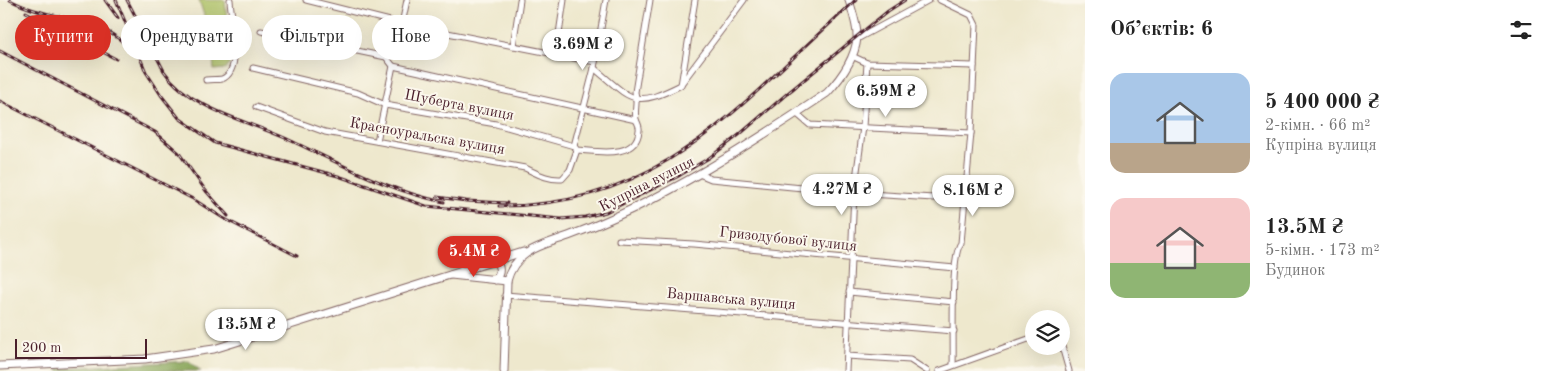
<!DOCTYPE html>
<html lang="uk">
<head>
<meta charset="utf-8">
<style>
	body { margin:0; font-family:"Old Standard TT",serif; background:#f2f2f2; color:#222; height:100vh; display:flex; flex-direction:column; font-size:19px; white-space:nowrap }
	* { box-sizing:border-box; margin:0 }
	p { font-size:16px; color:#767676 }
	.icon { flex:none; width:28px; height:28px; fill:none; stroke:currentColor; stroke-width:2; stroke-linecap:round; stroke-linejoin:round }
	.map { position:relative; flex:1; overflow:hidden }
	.panel { display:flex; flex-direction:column; background:#fff; width:475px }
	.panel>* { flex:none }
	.top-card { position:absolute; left:15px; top:15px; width:475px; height:45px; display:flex; gap:10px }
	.buttons { position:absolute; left:1025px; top:310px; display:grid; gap:10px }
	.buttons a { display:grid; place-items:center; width:45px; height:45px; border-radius:50%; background:#fff; box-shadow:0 5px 20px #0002; font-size:25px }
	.scale { position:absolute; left:15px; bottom:12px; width:132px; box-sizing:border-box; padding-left:5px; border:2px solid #4a1f2b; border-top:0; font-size:14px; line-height:18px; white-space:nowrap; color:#4a1f2b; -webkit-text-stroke:4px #fbf7ec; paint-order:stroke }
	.price { position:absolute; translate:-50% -42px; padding:0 11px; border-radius:18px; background:#fff; color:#222; font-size:16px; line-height:32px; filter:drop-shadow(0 1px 2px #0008) }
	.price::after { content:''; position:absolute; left:50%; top:30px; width:15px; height:11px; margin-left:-8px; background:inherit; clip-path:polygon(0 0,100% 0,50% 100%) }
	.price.selected { background:#d93025; color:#fff }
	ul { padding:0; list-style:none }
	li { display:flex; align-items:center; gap:15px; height:125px; padding:0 25px }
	li span { display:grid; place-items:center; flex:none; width:140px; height:100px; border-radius:15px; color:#555 }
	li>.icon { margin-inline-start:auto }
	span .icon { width:60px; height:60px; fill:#fffc; stroke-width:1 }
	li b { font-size:21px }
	h2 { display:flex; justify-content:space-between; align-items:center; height:60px; padding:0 25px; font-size:21px }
	.chip { padding:0 18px; border-radius:22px; background:#fff; box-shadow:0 5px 20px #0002; font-size:18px; line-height:45px }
	.chip.selected { background:#d93025; color:#fff }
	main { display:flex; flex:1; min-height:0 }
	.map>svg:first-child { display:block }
</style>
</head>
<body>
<main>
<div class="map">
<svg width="1085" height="371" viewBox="0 0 1085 371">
	<rect width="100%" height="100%" fill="#fbf7ec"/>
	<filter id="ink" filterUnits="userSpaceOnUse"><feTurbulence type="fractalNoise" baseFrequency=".02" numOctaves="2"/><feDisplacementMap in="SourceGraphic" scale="10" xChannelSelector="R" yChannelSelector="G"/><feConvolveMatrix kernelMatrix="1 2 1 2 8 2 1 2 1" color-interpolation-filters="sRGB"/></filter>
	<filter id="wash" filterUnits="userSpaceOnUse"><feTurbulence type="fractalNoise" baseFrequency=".0096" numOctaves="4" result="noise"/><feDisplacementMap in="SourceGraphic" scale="20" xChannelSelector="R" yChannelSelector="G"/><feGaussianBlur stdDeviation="1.12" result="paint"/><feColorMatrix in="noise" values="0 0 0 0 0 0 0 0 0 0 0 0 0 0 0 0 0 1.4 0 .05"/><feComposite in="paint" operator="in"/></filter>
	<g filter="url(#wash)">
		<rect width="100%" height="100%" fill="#eee8cd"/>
		<polygon fill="#acc064" stroke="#7b7048" points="199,0 225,0 231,62 225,69 214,70 211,37"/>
		<polygon fill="#89a65a" stroke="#6a6242" points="189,361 201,371 58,371 59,368"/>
	</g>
	<g filter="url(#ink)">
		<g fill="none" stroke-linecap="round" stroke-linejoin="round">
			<defs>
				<g id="minor">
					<polyline points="306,0 402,24 595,62"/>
					<path d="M940 0 971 15 976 25 971 133 961 243C950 255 954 344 953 365"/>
					<polyline points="261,31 386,57"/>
					<polyline points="857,39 929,0"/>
					<polyline points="513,46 520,0"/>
					<polyline points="556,54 564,0"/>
					<polyline points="852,56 867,63 974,66"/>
					<polyline points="393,66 636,120"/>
					<path d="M253 68 358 93 385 105 496 124 574 146 577 150C596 151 637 160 639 130 640 126 637 123 636 119 634 110 638 102 635 92L650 0"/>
					<path d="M594 68C632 100 633 109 681 85L695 0"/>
					<path d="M206 80C211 79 218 80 222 79 244 71 231 18 230 0"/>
					<polyline points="681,84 744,0"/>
					<path d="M256 107 325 132 525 168C538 174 548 180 562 179L570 170 577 150"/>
					<polyline points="796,113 810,125 971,133"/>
					<polyline points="377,141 393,66 386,57 393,28 402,24 407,0"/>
					<polyline points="574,146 594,68 606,0"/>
					<polyline points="699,174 711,179 854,193 965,200"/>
					<polyline points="619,240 694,244 955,268"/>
					<polyline points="849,292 954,302"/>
					<polyline points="505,295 954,331"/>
					<polyline points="1061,343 1069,371"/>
					<polyline points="847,356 910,360 927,371"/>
					<polyline points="846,371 854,193 863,127 867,63"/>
					<polyline points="939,371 1034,337"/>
				</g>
				<g id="secondary">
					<path d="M494 260C501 266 501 273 495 280"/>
					<polyline points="451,275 507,281"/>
					<polyline points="0,366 145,359 214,349 523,252"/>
					<path d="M504 371 507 281C515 249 545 245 571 235 663 201 746 147 827 93 841 78 855 59 857 38 858 27 852 11 849 0"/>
				</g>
			</defs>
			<use href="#minor" stroke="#836564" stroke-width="7"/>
			<use href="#secondary" stroke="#836564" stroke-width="9"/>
			<use href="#minor" stroke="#fff" stroke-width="5"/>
			<use href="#secondary" stroke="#fff" stroke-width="7"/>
			<defs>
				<g id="rail">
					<path d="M10 0C50 22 102 14 134 53"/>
					<polyline points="105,0 118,18"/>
					<polyline points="116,0 146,72 161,95 179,118 215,143 338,176 426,206 561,219 585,217 606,212 677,177 709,158 739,135 789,92 888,11 905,0"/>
					<path d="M127 0 164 71C190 109 245 120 285 138 338 162 387 191 444 202"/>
					<polyline points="26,12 116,59"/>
					<polyline points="0,51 155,132 179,153 206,191 228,216"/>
					<polyline points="0,101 193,199 223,218 297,256"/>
					<polyline points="437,197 466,201 507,203"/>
					<path d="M499 206C666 206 742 100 856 0"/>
				</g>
			</defs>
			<use href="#rail" stroke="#4a1f2b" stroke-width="3"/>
			<use href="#rail" stroke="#fbf7ec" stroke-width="1" stroke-dasharray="4" stroke-linecap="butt"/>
		</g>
	</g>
	<g text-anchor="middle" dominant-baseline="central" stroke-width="4" stroke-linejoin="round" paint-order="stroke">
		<g font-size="15" fill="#4a1f2b" stroke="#fbf7ec">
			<text transform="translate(459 106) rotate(11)">Шуберта вулиця</text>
			<text transform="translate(427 137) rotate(10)">Красноуральска вулиця</text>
			<text transform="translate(647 185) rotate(-27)">Купріна вулиця</text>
			<text transform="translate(788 240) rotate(6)">Гризодубової вулиця</text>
			<text transform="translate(731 300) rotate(5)">Варшавська вулиця</text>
		</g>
	</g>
</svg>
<div class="buttons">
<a><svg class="icon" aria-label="layers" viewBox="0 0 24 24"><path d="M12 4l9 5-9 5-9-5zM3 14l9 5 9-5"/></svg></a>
</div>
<div class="scale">200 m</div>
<b class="price" style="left:583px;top:71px">3.69M ₴</b>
<b class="price" style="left:886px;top:118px">6.59M ₴</b>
<b class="price" style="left:842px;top:216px">4.27M ₴</b>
<b class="price" style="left:973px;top:217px">8.16M ₴</b>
<b class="price selected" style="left:474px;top:278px">5.4M ₴</b>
<b class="price" style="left:246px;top:351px">13.5M ₴</b>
<div class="top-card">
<a class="chip selected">Купити</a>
<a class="chip">Орендувати</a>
<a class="chip">Фільтри</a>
<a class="chip">Нове</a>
</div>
</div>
<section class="panel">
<h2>Об’єктів: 6<svg class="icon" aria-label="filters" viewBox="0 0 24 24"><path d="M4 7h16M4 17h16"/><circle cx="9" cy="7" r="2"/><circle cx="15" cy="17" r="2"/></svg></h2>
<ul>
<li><span style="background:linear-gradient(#a9c7e8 70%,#b9a48a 0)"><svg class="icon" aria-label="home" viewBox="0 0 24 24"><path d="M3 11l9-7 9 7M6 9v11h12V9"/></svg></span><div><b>5 400 000 ₴</b><p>2-кімн. · 66 m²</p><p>Купріна вулиця</p></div></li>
<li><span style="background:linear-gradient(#f6c9c9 65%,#8fb573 0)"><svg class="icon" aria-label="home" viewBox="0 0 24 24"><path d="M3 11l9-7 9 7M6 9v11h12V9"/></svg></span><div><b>13.5M ₴</b><p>5-кімн. · 173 m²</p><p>Будинок</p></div></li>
</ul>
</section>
</main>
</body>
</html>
